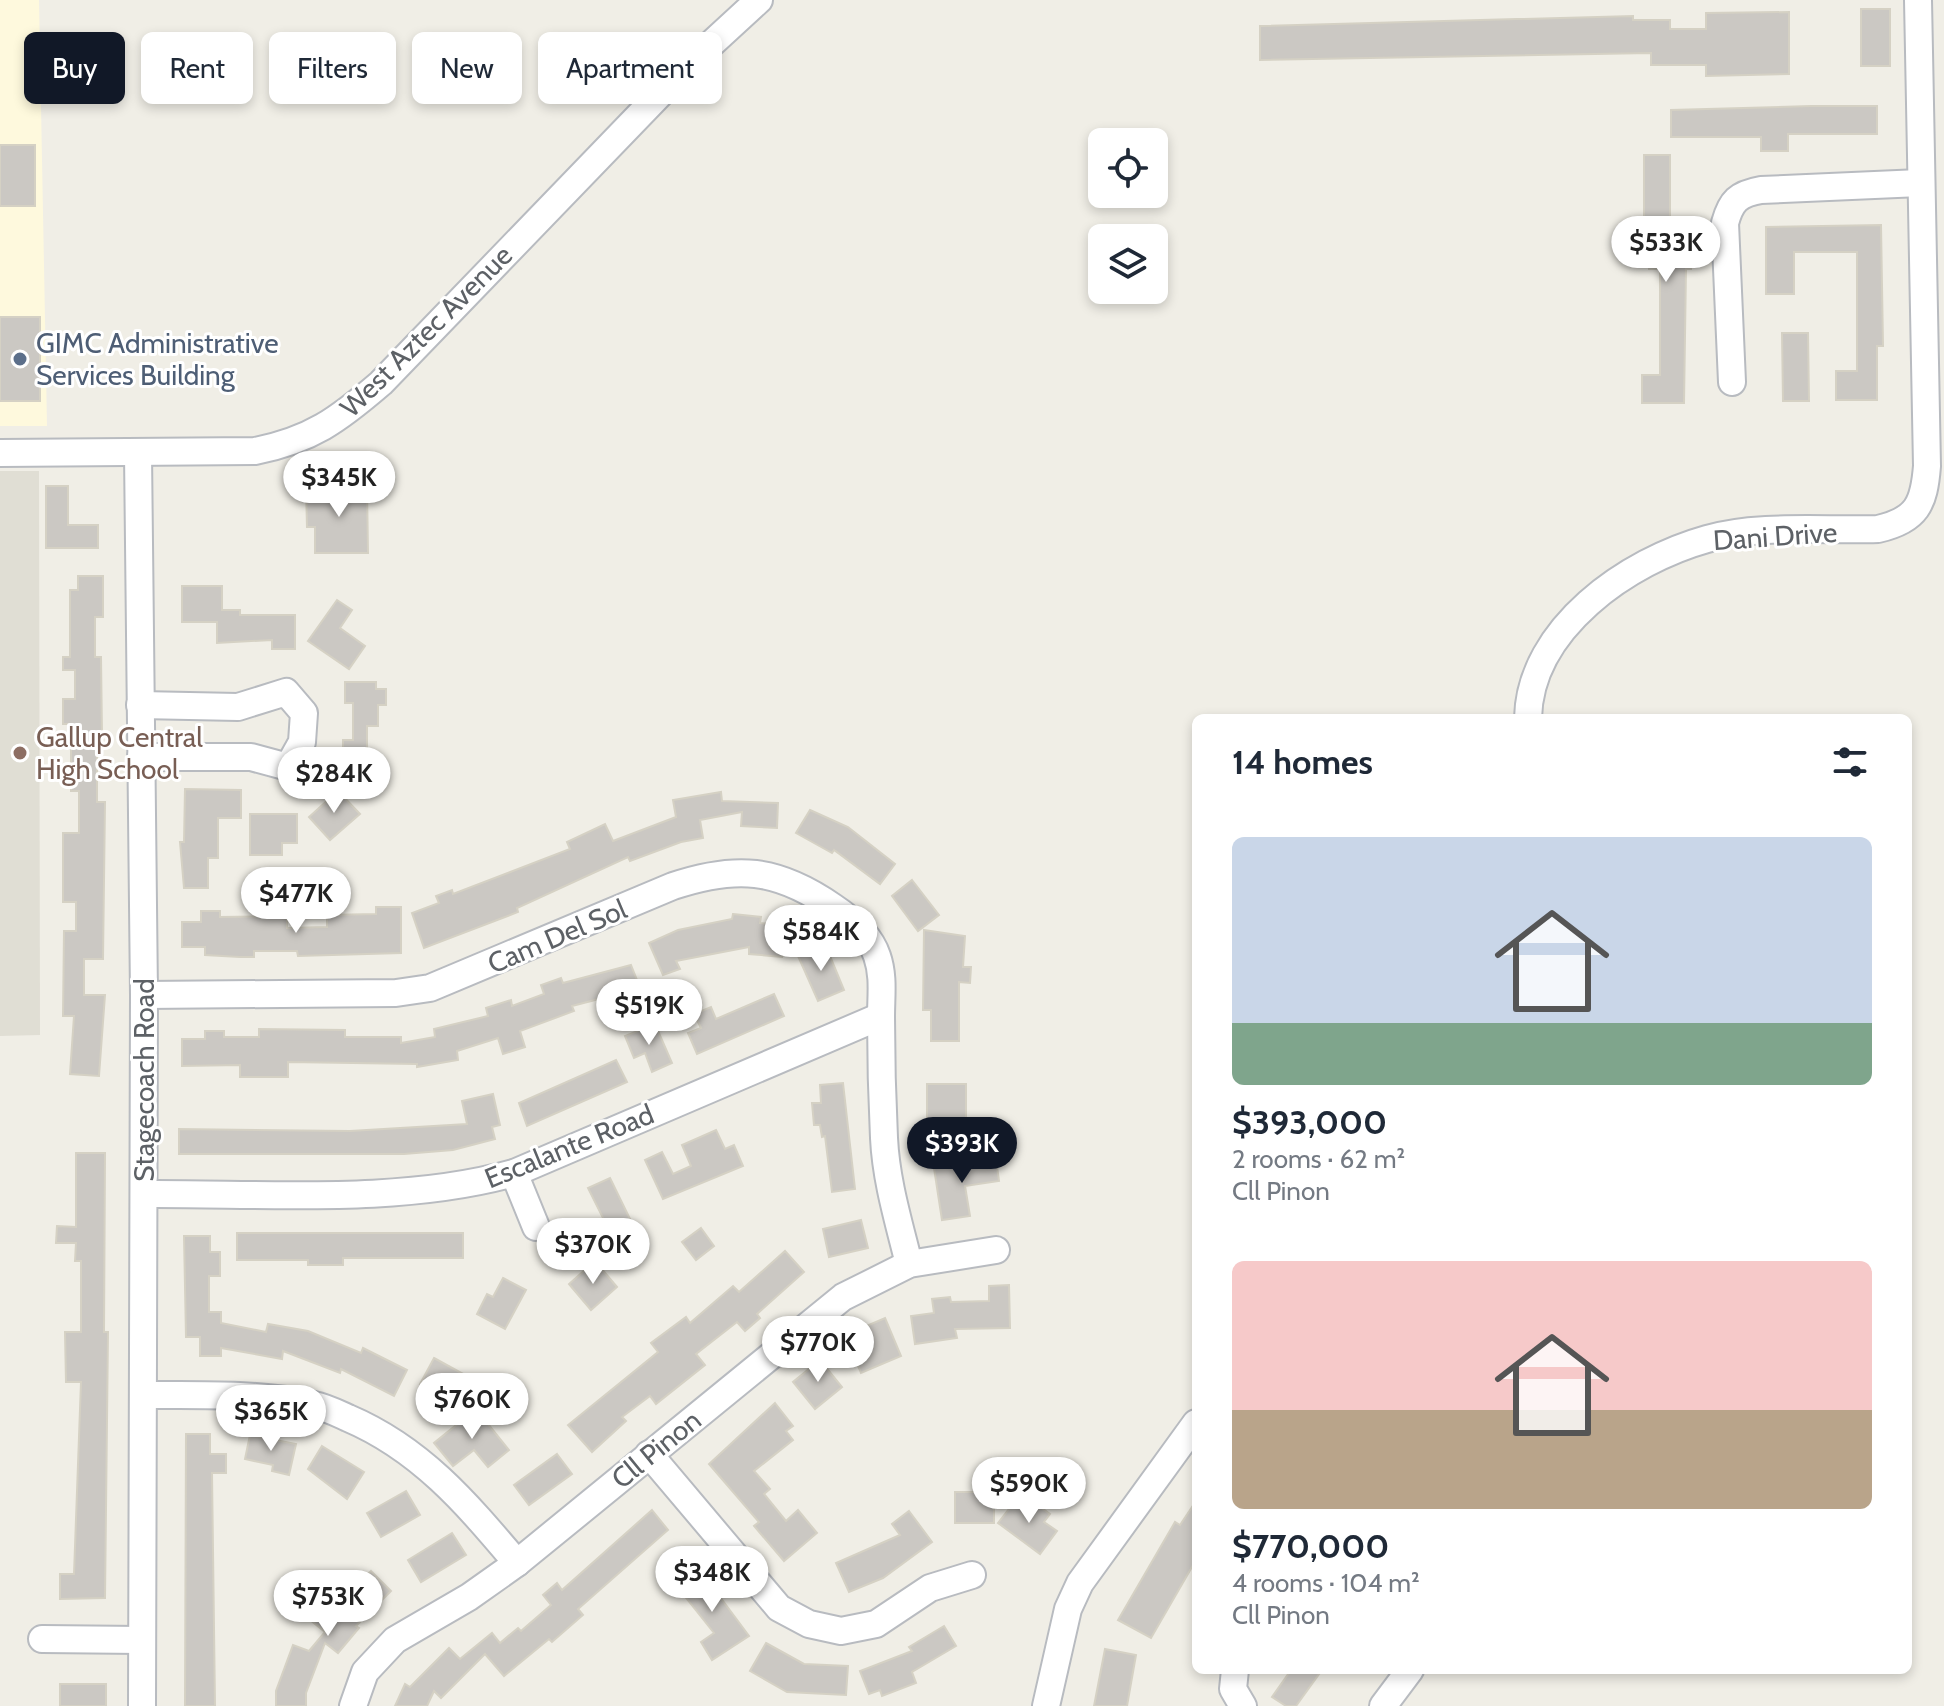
<!DOCTYPE html>
<html lang="en">
<head>
<meta charset="utf-8">
<style>
	body { margin:0; font-family:Cabin,sans-serif; background:#f2f2f3; color:#1f2937; height:100vh; display:flex; flex-direction:column; font-size:30px; white-space:nowrap }
	* { box-sizing:border-box; margin:0 }
	p { font-size:26px; color:#747a83 }
	.icon { flex:none; width:44px; height:44px; fill:none; stroke:currentColor; stroke-width:2; stroke-linecap:round; stroke-linejoin:round }
	.map { position:relative; flex:1; overflow:hidden }
	.side { position:absolute; left:1192px; top:714px; width:720px; height:960px; display:flex; flex-direction:column; background:#fff; border-radius:12px; box-shadow:0 4px 12px #0003 }
	.side>* { flex:none }
	.hud { position:absolute; left:24px; top:32px; width:760px; height:72px; display:flex; gap:16px }
	.buttons { position:absolute; left:1088px; top:128px; display:grid; gap:16px }
	.buttons a { display:grid; place-items:center; width:80px; height:80px; border-radius:12px; background:#fff; box-shadow:0 4px 12px #0003; font-size:40px }
	.price { position:absolute; translate:-50% -68px; padding:0 18px; border-radius:28px; background:#fff; color:#222; font-size:26px; line-height:52px; filter:drop-shadow(0 2px 4px #0008) }
	.price::after { content:''; position:absolute; left:50%; top:48px; width:24px; height:18px; margin-left:-12px; background:inherit; clip-path:polygon(0 0,100% 0,50% 100%) }
	.price.current { background:#111827; color:#fff }
	ul { padding:0; list-style:none }
	li { display:grid; align-content:center; gap:16px; height:424px; padding:0 40px }
	li span { display:grid; place-items:center; height:248px; border-radius:12px; color:#555 }
	li>.icon { margin-inline-start:auto }
	span .icon { width:144px; height:144px; fill:#fffc; stroke-width:1 }
	li b { font-size:34px }
	h2 { display:flex; justify-content:space-between; align-items:center; height:96px; padding:0 40px; font-size:34px }
	.pill { padding:0 28px; border-radius:12px; background:#fff; box-shadow:0 4px 12px #0003; font-size:28px; line-height:72px }
	.pill.current { background:#111827; color:#fff }
	.map>svg:first-child { display:block }
</style>
</head>
<body>
<div class="map">
<svg width="1944" height="1706" viewBox="0 0 1944 1706">
	<rect width="100%" height="100%" fill="#f0eee6"/>
	<polygon fill="#fef9dd" points="0,0 39,0 47,426 0,426"/>
	<polygon fill="#e0ded4" points="0,471 39,471 40,1035 0,1036"/>
	<g fill="#cbc8c3" stroke="#d5d1c4" stroke-width="2">
		<rect x="1861" y="9" width="29" height="57"/>
		<polygon points="1789,12 1789,74 1706,76 1706,65 1651,65 1651,53 1260,60 1260,26 1633,16 1633,20 1670,20 1670,29 1706,29 1706,13"/>
		<polygon points="1811,106 1877,106 1877,134 1788,134 1788,151 1761,151 1761,137 1671,137 1671,110"/>
		<rect x="0" y="145" width="35" height="61"/>
		<polygon points="1644,155 1670,155 1670,241 1691,241 1691,269 1686,269 1684,403 1642,403 1642,375 1660,375 1660,269 1649,269 1649,222 1644,222"/>
		<polygon points="1881,225 1883,346 1877,346 1877,400 1836,400 1836,371 1857,371 1857,252 1794,252 1794,294 1766,294 1766,227"/>
		<rect x="0" y="317" width="40" height="84"/>
		<polygon points="1782,333 1808,333 1809,401 1783,401"/>
		<polygon points="46,486 68,486 68,525 98,525 98,548 46,548"/>
		<polygon points="367,487 368,553 315,553 315,527 307,527 306,488"/>
		<polygon points="78,576 103,576 103,617 95,617 95,657 101,657 102,734 97,734 97,802 105,802 103,959 84,959 84,995 105,995 99,1076 70,1074 74,1016 63,1016 64,931 76,931 76,902 63,902 63,833 79,833 79,791 71,791 71,724 63,724 63,699 75,699 75,670 63,670 63,657 70,657 70,590 78,590"/>
		<polygon points="182,586 222,586 222,610 240,610 240,615 295,615 295,649 272,649 272,640 217,643 217,622 182,622"/>
		<polygon points="337,600 352,610 340,628 365,646 349,669 308,641"/>
		<polygon points="345,682 376,682 376,689 386,689 386,705 378,705 378,726 367,726 367,784 343,784 343,740 353,740 353,703 345,703"/>
		<polygon points="185,789 241,790 241,818 218,818 218,858 208,858 208,888 184,888 180,842 184,842"/>
		<polygon points="338,791 360,814 330,840 309,817"/>
		<polygon points="721,792 722,801 778,803 777,828 741,826 742,812 700,820 703,838 681,842 630,861 628,857 517,908 518,912 424,948 412,913 439,903 436,896 452,890 453,894 570,849 567,842 605,824 613,841 676,817 673,800"/>
		<polygon points="810,810 848,827 895,864 880,884 834,850 832,853 796,833"/>
		<polygon points="250,814 297,814 297,843 282,843 282,855 250,855"/>
		<polygon points="912,880 939,915 918,931 892,896"/>
		<polygon points="376,907 401,907 401,953 298,956 297,951 254,951 254,957 240,957 205,955 205,947 182,947 182,922 201,922 201,911 220,911 220,917 287,916 287,928 327,927 327,915 376,914"/>
		<polygon points="733,914 761,917 760,923 785,925 782,957 749,954 749,947 676,961 680,969 663,975 649,943 678,930 732,919"/>
		<polygon points="924,930 965,936 963,967 971,967 970,983 959,982 959,1041 931,1041 931,1010 923,1010"/>
		<polygon points="825,944 844,990 818,1001 798,956"/>
		<polygon points="631,965 639,985 626,992 572,1006 574,1011 520,1031 525,1047 503,1054 498,1038 457,1051 458,1060 417,1067 417,1064 288,1062 288,1077 240,1077 240,1065 182,1066 182,1039 205,1039 205,1031 224,1031 224,1037 259,1037 259,1029 345,1030 345,1037 401,1037 401,1043 435,1037 434,1029 488,1016 486,1008 511,1000 512,1006 544,994 541,985 561,978 563,983"/>
		<polygon points="774,994 784,1016 697,1054 688,1033 701,1028 694,1014 711,1007 716,1019"/>
		<polygon points="655,1024 672,1063 652,1072 645,1053 634,1058 625,1036"/>
		<polygon points="616,1060 627,1082 527,1126 519,1103"/>
		<polygon points="843,1083 855,1189 832,1192 825,1136 822,1137 820,1125 814,1125 812,1103 821,1103 820,1085"/>
		<rect x="927" y="1084" width="39" height="51"/>
		<polygon points="493,1094 500,1125 492,1127 495,1139 453,1150 404,1154 179,1154 179,1129 350,1131 467,1124 462,1101"/>
		<polygon points="716,1130 725,1149 734,1145 743,1166 663,1199 645,1160 662,1152 673,1174 691,1166 682,1145"/>
		<polygon points="76,1153 105,1153 104,1332 108,1332 105,1598 60,1599 60,1574 74,1574 81,1382 66,1382 65,1332 81,1332 81,1261 75,1261 76,1243 56,1243 57,1226 76,1227"/>
		<polygon points="996,1159 999,1181 965,1186 970,1216 942,1220 934,1168"/>
		<polygon points="610,1178 632,1223 611,1234 588,1188"/>
		<polygon points="861,1220 868,1248 829,1257 823,1229"/>
		<polygon points="701,1228 714,1246 696,1260 682,1242"/>
		<polygon points="237,1233 463,1233 463,1258 343,1258 343,1265 308,1265 308,1260 237,1260"/>
		<polygon points="184,1236 210,1236 210,1252 220,1252 220,1276 209,1276 209,1312 221,1312 221,1323 266,1332 268,1324 308,1331 361,1353 363,1348 407,1370 394,1396 341,1369 340,1373 283,1351 282,1359 221,1348 221,1356 200,1356 200,1337 186,1337"/>
		<polygon points="785,1251 804,1272 757,1314 760,1318 745,1331 737,1322 696,1354 705,1365 656,1404 650,1396 622,1417 626,1421 592,1452 568,1425 658,1352 651,1343 686,1317 690,1323 733,1286 739,1292"/>
		<polygon points="595,1261 617,1287 591,1310 569,1284"/>
		<polygon points="503,1278 526,1290 505,1329 477,1314 487,1294 493,1297"/>
		<polygon points="1009,1285 1010,1328 955,1329 957,1338 915,1344 911,1316 934,1313 932,1299 950,1297 951,1302 989,1301 989,1286"/>
		<polygon points="885,1318 901,1356 861,1373 850,1347 862,1342 857,1330"/>
		<polygon points="434,1358 465,1375 441,1421 419,1409 429,1389 420,1384"/>
		<polygon points="820,1360 842,1387 815,1409 793,1382"/>
		<polygon points="775,1403 793,1426 786,1431 793,1440 754,1471 770,1489 764,1494 786,1521 798,1510 817,1533 784,1561 754,1526 759,1522 709,1464"/>
		<polygon points="476,1409 509,1450 488,1467 474,1450 453,1466 434,1443"/>
		<polygon points="186,1434 210,1434 210,1454 226,1454 226,1473 212,1473 215,1706 185,1706"/>
		<polygon points="250,1435 296,1444 289,1475 272,1471 273,1465 245,1459"/>
		<polygon points="322,1446 364,1472 347,1499 308,1469"/>
		<polygon points="557,1454 572,1474 529,1505 514,1485"/>
		<polygon points="406,1491 420,1515 381,1537 367,1513"/>
		<rect x="955" y="1492" width="39" height="31"/>
		<polygon points="1016,1500 1025,1507 1031,1500 1050,1514 1044,1522 1057,1531 1040,1554 998,1523"/>
		<polygon points="1196,1501 1196,1560 1151,1638 1118,1620 1175,1522 1180,1525"/>
		<polygon points="652,1510 668,1530 578,1609 583,1615 552,1642 549,1639 504,1676 485,1654 441,1698 434,1691 427,1706 395,1706 405,1684 410,1687 449,1648 460,1659 492,1633 500,1643 518,1628 521,1631 551,1605 543,1595 557,1583 562,1590"/>
		<polygon points="909,1511 932,1542 883,1578 849,1592 836,1563 900,1535 892,1524"/>
		<polygon points="452,1533 466,1555 421,1582 408,1560"/>
		<polygon points="697,1566 749,1636 712,1660 701,1642 714,1633 675,1584"/>
		<polygon points="371,1571 391,1591 356,1626 359,1628 338,1653 325,1643 306,1693 306,1706 276,1706 276,1691 293,1645 309,1651 325,1632 309,1619 324,1600 334,1608"/>
		<polygon points="944,1626 956,1646 912,1672 916,1683 882,1696 880,1690 869,1694 860,1671 912,1651 909,1647"/>
		<polygon points="766,1643 804,1664 848,1666 846,1695 787,1692 750,1671"/>
		<polygon points="1105,1649 1136,1655 1127,1706 1094,1706"/>
		<polygon points="1291,1670 1322,1670 1296,1706 1286,1706 1272,1697"/>
		<rect x="60" y="1684" width="46" height="22"/>
	</g>
	<g fill="none" stroke-linecap="round" stroke-linejoin="round">
		<defs>
			<g id="minor">
				<path d="M1732 382 1725 223C1731 201 1738 194 1761 190L1920 183"/>
				<path d="M0 453 255 451C311 440 338 420 381 383L685 68 759 0"/>
				<polyline points="138,453 144,995 142,1706"/>
				<polyline points="140,705 238,707 286,692 304,713 302,742 288,767 251,757 141,757"/>
				<path d="M1528 718C1530 628 1628 561 1707 539 1757 524 1826 531 1878 529 1917 520 1924 504 1927 466L1918 0"/>
				<path d="M144 995 396 993 430 988 673 886C736 865 777 868 833 907 851 919 870 935 877 956 884 976 881 996 881 1017 881 1057 882 1098 884 1138 886 1181 899 1223 909 1264"/>
				<polyline points="514,1173 536,1227"/>
				<path d="M144 1194C263 1193 399 1205 514 1173L881 1016"/>
				<path d="M143 1395C200 1395 258 1393 314 1405 325 1407 337 1413 348 1418 421 1449 467 1504 517 1563"/>
				<polyline points="649,1454 779,1608 809,1624 841,1631 876,1624 930,1588 972,1575"/>
				<polyline points="42,1639 141,1640"/>
				<polyline points="1235,1670 1233,1689 1243,1706"/>
				<polyline points="353,1706 365,1672 395,1640 469,1597 517,1563 843,1297 909,1264 996,1250"/>
				<polyline points="1046,1706 1068,1609 1080,1583 1196,1423"/>
				<polyline points="1383,1706 1410,1670"/>
			</g>
		</defs>
		<use href="#minor" stroke="#b8bbc0" stroke-width="30"/>
		<use href="#minor" stroke="#fff" stroke-width="26"/>
	</g>
	<circle fill="#5c6f8a" stroke="#fff" stroke-width="3" cx="20" cy="359" r="8"/>
	<circle fill="#8d6e63" stroke="#fff" stroke-width="3" cx="20" cy="753" r="8"/>
	<g text-anchor="middle" dominant-baseline="central" stroke-width="6" stroke-linejoin="round" paint-order="stroke">
		<g font-size="28" fill="#5d6166" stroke="#fff">
			<text transform="translate(426 331) rotate(-45)">West Aztec Avenue</text>
			<text transform="translate(1775 536) rotate(-4)">Dani Drive</text>
			<text transform="translate(557 936) rotate(-23)">Cam Del Sol</text>
			<text transform="translate(144 1080) rotate(-90)">Stagecoach Road</text>
			<text transform="translate(569 1146) rotate(-22)">Escalante Road</text>
			<text transform="translate(656 1449) rotate(-39)">Cll Pinon</text>
		</g>
		<g font-size="28" fill="#4e5e75" stroke="#fff" text-anchor="start">
			<text x="36" y="343">GIMC Administrative<tspan x="36" dy="32">Services Building</tspan></text>
		</g>
		<g font-size="28" fill="#785e54" stroke="#fff" text-anchor="start">
			<text x="36" y="737">Gallup Central<tspan x="36" dy="32">High School</tspan></text>
		</g>
	</g>
</svg>
<div class="buttons">
<a><svg class="icon" aria-label="locate" viewBox="0 0 24 24"><circle cx="12" cy="12" r="6"/><path d="M12 2v4M12 18v4M2 12h4M18 12h4"/></svg></a>
<a><svg class="icon" aria-label="layers" viewBox="0 0 24 24"><path d="M12 4l9 5-9 5-9-5zM3 14l9 5 9-5"/></svg></a>
</div>
<b class="price" style="left:1666px;top:284px">$533K</b>
<b class="price" style="left:339px;top:519px">$345K</b>
<b class="price" style="left:334px;top:815px">$284K</b>
<b class="price" style="left:296px;top:935px">$477K</b>
<b class="price" style="left:821px;top:973px">$584K</b>
<b class="price" style="left:649px;top:1047px">$519K</b>
<b class="price current" style="left:962px;top:1185px">$393K</b>
<b class="price" style="left:593px;top:1286px">$370K</b>
<b class="price" style="left:818px;top:1384px">$770K</b>
<b class="price" style="left:472px;top:1441px">$760K</b>
<b class="price" style="left:271px;top:1453px">$365K</b>
<b class="price" style="left:1029px;top:1525px">$590K</b>
<b class="price" style="left:712px;top:1614px">$348K</b>
<b class="price" style="left:328px;top:1638px">$753K</b>
<div class="hud">
<a class="pill current">Buy</a>
<a class="pill">Rent</a>
<a class="pill">Filters</a>
<a class="pill">New</a>
<a class="pill">Apartment</a>
</div>
<section class="side">
<h2>14 homes<svg class="icon" aria-label="filters" viewBox="0 0 24 24"><path d="M4 7h16M4 17h16"/><circle cx="9" cy="7" r="2"/><circle cx="15" cy="17" r="2"/></svg></h2>
<ul>
<li><span style="background:linear-gradient(#c9d6e8 75%,#7fa58c 0)"><svg class="icon" aria-label="home" viewBox="0 0 24 24"><path d="M3 11l9-7 9 7M6 9v11h12V9"/></svg></span><div><b>$393,000</b><p>2 rooms · 62 m²</p><p>Cll Pinon</p></div></li>
<li><span style="background:linear-gradient(#f6c9c9 60%,#b9a48a 0)"><svg class="icon" aria-label="home" viewBox="0 0 24 24"><path d="M3 11l9-7 9 7M6 9v11h12V9"/></svg></span><div><b>$770,000</b><p>4 rooms · 104 m²</p><p>Cll Pinon</p></div></li>
</ul>
</section>
</div>
</body>
</html>
